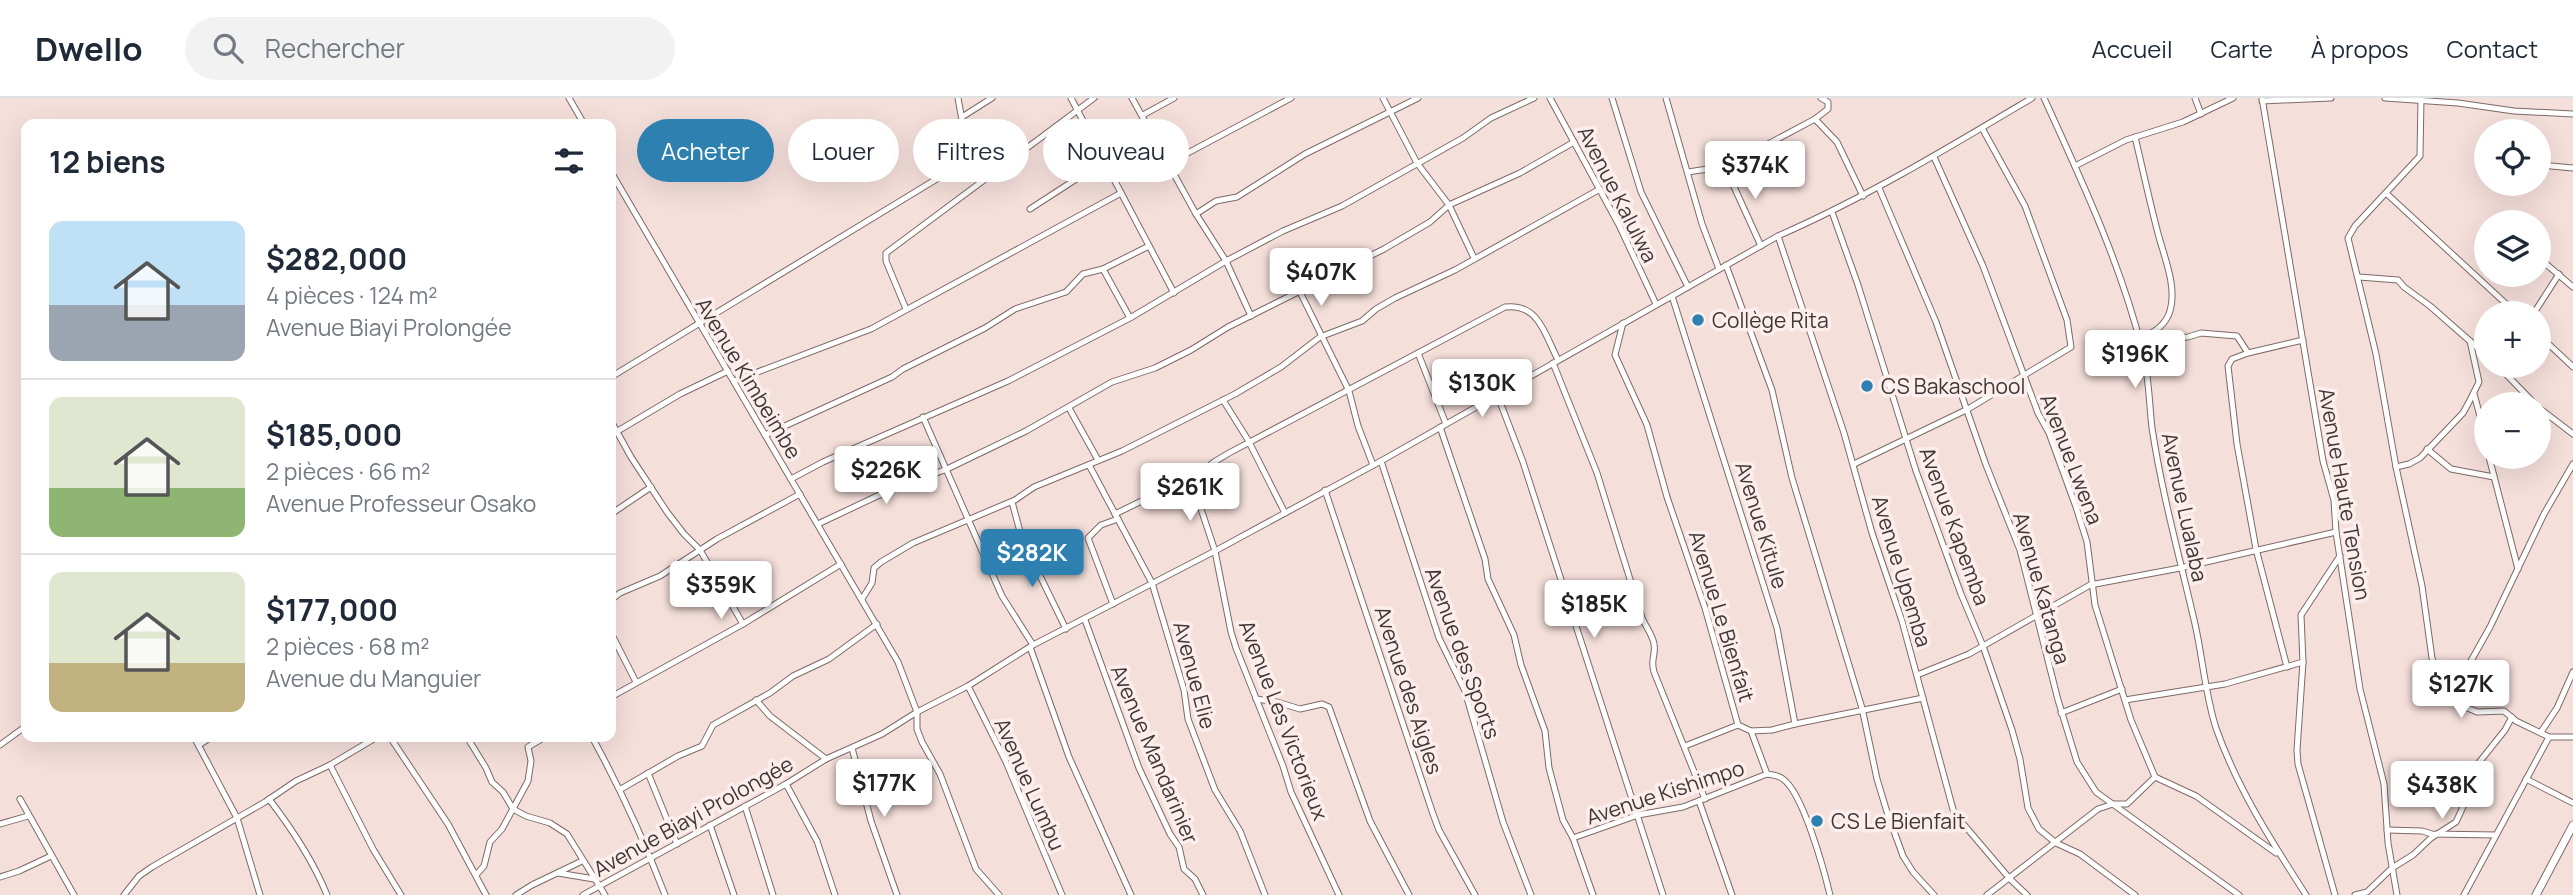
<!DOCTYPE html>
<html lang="fr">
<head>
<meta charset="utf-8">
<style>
	body { margin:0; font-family:Manrope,sans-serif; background:#f2f2f3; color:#1f2937; height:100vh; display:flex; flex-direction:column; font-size:26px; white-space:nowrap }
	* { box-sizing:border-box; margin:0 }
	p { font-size:23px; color:#747a83 }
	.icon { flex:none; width:38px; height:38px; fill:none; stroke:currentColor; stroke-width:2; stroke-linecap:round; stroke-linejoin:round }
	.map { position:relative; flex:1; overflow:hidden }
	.details { position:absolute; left:21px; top:21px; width:595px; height:623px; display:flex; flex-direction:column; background:#fff; border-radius:14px; box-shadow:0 7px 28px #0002 }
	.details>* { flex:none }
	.top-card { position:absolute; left:637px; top:21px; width:665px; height:63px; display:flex; gap:14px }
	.fabs { position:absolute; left:2474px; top:21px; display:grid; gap:14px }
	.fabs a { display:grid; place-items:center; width:77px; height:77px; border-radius:50%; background:#fff; box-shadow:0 7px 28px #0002; font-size:35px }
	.price { position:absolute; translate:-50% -60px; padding:0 16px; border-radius:7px; background:#fff; color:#222; font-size:23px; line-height:46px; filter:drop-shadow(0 2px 4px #0008) }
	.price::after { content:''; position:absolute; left:50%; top:42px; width:21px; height:16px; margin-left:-10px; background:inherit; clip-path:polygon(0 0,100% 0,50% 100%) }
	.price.current { background:#2d80b0; color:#fff }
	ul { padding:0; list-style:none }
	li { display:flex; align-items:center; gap:21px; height:175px; padding:0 28px }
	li+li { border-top:2px solid #e0e1e3 }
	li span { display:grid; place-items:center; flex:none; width:196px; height:140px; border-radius:14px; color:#555 }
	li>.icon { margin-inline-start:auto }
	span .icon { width:84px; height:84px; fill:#fffc; stroke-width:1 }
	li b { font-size:30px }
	h2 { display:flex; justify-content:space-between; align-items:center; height:84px; padding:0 28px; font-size:30px }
	.chip { padding:0 24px; border-radius:32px; background:#fff; box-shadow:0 7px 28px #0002; font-size:24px; line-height:63px }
	.chip.current { background:#2d80b0; color:#fff }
	header { display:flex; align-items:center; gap:42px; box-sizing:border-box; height:98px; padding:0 35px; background:#fff; border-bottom:2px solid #e0e1e3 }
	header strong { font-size:33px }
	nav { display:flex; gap:38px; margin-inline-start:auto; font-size:24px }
	.search { width:490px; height:63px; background:#f2f2f3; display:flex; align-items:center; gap:18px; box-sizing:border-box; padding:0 24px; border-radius:38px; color:#747a83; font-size:26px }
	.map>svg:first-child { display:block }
</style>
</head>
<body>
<header>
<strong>Dwello</strong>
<div class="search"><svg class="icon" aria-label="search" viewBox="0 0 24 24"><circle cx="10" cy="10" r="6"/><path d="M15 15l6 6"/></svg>Rechercher</div>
<nav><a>Accueil</a><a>Carte</a><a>À propos</a><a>Contact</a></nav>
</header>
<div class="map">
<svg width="2573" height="797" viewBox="0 0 2573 797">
	<rect width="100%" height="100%" fill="#f5dfdb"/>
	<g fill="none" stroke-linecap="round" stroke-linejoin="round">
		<defs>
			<g id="minor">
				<polyline points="569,0 584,26"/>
				<polyline points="1071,0 1174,195"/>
				<polyline points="1132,0 1196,116 1226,163 1251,218"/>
				<polyline points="1383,0 1417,65 1449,107 1474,160"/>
				<polyline points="1550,0 1619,127 1656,206"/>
				<polyline points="1612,0 1641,94 1688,189"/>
				<polyline points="1666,0 1702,126 1719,171"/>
				<path d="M2044 0C2081 81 2120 164 2142 251 2149 276 2149 304 2152 330 2162 396 2180 461 2195 526 2203 561 2205 596 2216 630 2237 690 2272 744 2306 797"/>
				<polyline points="2195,0 2201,16"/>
				<polyline points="2262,0 2323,363 2334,402 2336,434 2360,591 2384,686 2388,745 2397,797"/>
				<polyline points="2385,0 2458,5 2514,13 2573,16"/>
				<polyline points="2421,0 2420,58 2355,128 2348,140 2376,256 2396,369 2422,488 2432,560 2444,598 2449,602 2477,614 2504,613 2516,623 2549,639 2573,639"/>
				<polyline points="2262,3 2331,0"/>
				<polyline points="1143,17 1174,0"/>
				<polyline points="962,19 992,0"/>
				<polyline points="1815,21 1837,44 1863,98"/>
				<path d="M2135 39C2143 72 2150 106 2159 139 2165 161 2177 190 2170 213 2166 227 2152 236 2139 241"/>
				<polyline points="1102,59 1151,31"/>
				<polyline points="1934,59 1983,168 2038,315 2049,335 2076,409 2087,444 2095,507 2131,622 2155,679 2127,706 2113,706 2098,711 1987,797"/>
				<polyline points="1169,65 1291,0"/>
				<polyline points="2075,68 2126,42 2183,24 2233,0"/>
				<polyline points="2551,68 2573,70"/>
				<polyline points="1725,69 1761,148"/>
				<polyline points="611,74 898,564 917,614 917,631 922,644 940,676 976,771 999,797"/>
				<polyline points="1688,74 1727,68 1815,21 1828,11 1828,4 1821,0"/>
				<polyline points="1879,90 1936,224 1986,367 2020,452 2058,602 2077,664 2096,694 2239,797"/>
				<polyline points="2387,96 2516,215"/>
				<polyline points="1030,111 1104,63"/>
				<polyline points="1832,114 1858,187 1916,373 1961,496 1983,548 2012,632 2020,661 2028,710 2039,731 2056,745 2080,756 2135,797"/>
				<polyline points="1196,116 1216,103 1237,99 1305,56 1418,0"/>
				<polyline points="1778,138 1844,335 1872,435 1902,523 1954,715 2010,781 2027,797"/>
				<polyline points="1149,148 1103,171 1130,220 1226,163 1283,133 1342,108 1463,40 1491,20 1534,0"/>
				<polyline points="2539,160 2573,189"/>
				<polyline points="1726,167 1772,292 1792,380 1862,610 1877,681 1887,714 1903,758 1913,774 1934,797"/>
				<polyline points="2359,179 2398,182 2404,189 2430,208 2487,258"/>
				<polyline points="1299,192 1349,293 1358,328 1373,367"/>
				<polyline points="1672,198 1777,530 1795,626 1772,632 1751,633"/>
				<polyline points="906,211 886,163 886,155 1094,0"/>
				<polyline points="2534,215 2559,176"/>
				<path d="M1623 225 1615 257 1647 327 1667 399 1705 510 1738 627 1751 633 1767 676C1772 677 1778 677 1783 681 1803 695 1824 772 1830 797"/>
				<polyline points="2539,237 2573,269"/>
				<polyline points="2143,254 2165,240 2188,239 2201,235 2237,238 2248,255 2303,242"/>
				<polyline points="1418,255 1446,326"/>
				<polyline points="2248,255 2232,261 2228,268 2237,346 2256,451 2287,569"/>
				<path d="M1553 265 1597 375 1642 520C1646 529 1653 538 1654 546 1656 558 1650 561 1654 574L1705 701"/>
				<polyline points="2498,268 2535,306"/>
				<polyline points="611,279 958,68 967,60 968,56 958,0"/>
				<polyline points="734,283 871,231 1121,95"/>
				<polyline points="1497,296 1523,364 1663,797"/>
				<polyline points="2474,296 2487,344"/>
				<polyline points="1223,302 1248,342 1285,415"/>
				<polyline points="1069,310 1098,362"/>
				<polyline points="2539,310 2573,336"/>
				<polyline points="923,319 1002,498 1033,547"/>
				<polyline points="611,323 631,359 667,414 684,436 700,452 743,526"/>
				<polyline points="1440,329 1485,461 1488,481 1514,537 1521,567 1545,633 1549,670 1563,722 1573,740 1593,797"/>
				<polyline points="611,337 680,296 728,273"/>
				<polyline points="765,337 892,279 903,271 985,230 1015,211 1066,194 1083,176 1103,171"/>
				<polyline points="2427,351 2451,371 2494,379"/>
				<polyline points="2489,359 2518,471"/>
				<polyline points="1381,363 1439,540 1465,593 1503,724 1531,797"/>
				<polyline points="1854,366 1968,311 2071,249 2067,222 2025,108 1982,30"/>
				<polyline points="1089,367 1152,485 1184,592 1188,621 1215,692 1240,733 1265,797"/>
				<polyline points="2396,369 2409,366 2420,360 2463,315 2469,304 2479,284 2470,243"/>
				<polyline points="791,381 823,364 1008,283 1130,220"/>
				<polyline points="1188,385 1197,399 1215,453 1231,534 1236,550 1283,668 1291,694 1339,797"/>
				<polyline points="1325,392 1433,716 1439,732 1475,797"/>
				<polyline points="1012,404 1022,441 1066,531"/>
				<polyline points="611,416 651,389"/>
				<path d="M1115 416 1156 396 1190 384 1214 364 1229 355 1505 209C1539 205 1545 237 1558 262"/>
				<polyline points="818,426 890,392 947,371 1026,333 1112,284 1155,270 1191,252 1228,229 1384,151 1430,124 1449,107 1520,75 1574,44"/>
				<path d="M987 465C990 450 1009 446 1022 441"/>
				<polyline points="862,501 872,485 874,470 881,464 913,445 1015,402 1034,389 1122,353 1235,296 1281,269 1320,239 1362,223 1376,211 1395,200 1455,172 1600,91"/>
				<polyline points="611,502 620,495 660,478 717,441 800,396"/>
				<polyline points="1113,506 1088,440 1101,427 1118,421"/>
				<polyline points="1085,522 1139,670 1170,736 1179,749 1184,771 1195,781 1203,797"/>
				<polyline points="611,535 636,584"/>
				<polyline points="1030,549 1069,659 1131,797"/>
				<polyline points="1917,577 1969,556 2090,487 2180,470 2336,434"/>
				<polyline points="968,588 1006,664 1062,797"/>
				<polyline points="611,599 743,526 841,466"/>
				<polyline points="1256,601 1277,604 1300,611 1322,606 1329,609 1370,723 1409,797"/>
				<polyline points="756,602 770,618 826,661"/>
				<polyline points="2125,602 2225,586 2303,564"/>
				<polyline points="2449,602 2490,529 2544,416 2573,366"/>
				<polyline points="2061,615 2122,591"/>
				<polyline points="1795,626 1923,600"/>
				<polyline points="2541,634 2557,610 2573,574"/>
				<polyline points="194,639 237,720 260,797"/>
				<polyline points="390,639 448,726 486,797"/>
				<path d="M592 639C620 690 644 742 665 797"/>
				<polyline points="470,644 486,670 492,684 503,694 513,711 526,718 550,725 567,736 605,797"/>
				<polyline points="0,647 26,628"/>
				<polyline points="199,647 211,639"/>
				<polyline points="1685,648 1738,627"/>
				<polyline points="852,650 871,723 897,797"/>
				<polyline points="330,667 373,751 401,797"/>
				<polyline points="648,675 677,746"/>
				<polyline points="2155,679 2196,698 2276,755"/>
				<polyline points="2526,681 2573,705"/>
				<polyline points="786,686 817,743 835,797"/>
				<polyline points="621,691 678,658 702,648 713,627 770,595 793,578 829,561 877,526"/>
				<polyline points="20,701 74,797"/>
				<path d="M269 701C292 731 313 762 327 797"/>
				<polyline points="1699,703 1732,797"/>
				<polyline points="745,708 773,797"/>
				<polyline points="0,726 28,718"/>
				<polyline points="710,727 734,797"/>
				<polyline points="2387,732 2422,733 2432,736 2496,737"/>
				<polyline points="1573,740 1638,717 1683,709 1767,676"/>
				<polyline points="558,775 594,781"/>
				<polyline points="476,777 484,768 490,744 502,731 528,683 531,663 528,649 545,639"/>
				<polyline points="0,779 19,773 51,758"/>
				<polyline points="124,797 139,778 152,769 265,704 296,683 330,667 377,639"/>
				<polyline points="516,797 532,787 582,763"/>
				<path d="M583 797 786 686 826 661 882 636 917 614 968 588 1033 547 1215 453 1381 363 1778 138C1867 99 1948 50 2032 0"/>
				<polyline points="2335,797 2298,666 2297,652 2303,564 2301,517 2340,458"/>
				<polyline points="2355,797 2367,794 2392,770 2413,757 2431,740 2456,724 2468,698 2477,667 2505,632 2512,619"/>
				<polyline points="2464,797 2549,639"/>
			</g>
			<polyline id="secondary" points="2536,797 2573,727"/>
		</defs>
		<use href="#minor" stroke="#7d6a66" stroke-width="7"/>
		<use href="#secondary" stroke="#7d6a66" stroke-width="9"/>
		<use href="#minor" stroke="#fff" stroke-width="5"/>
		<use href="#secondary" stroke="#fff" stroke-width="7"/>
	</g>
	<g fill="#2d80b0" stroke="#fceeec" stroke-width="2.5">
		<circle cx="1698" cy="222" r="7"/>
		<circle cx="1867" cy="288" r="7"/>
		<circle cx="1817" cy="723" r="7"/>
	</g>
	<g text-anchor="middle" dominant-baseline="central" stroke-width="7" stroke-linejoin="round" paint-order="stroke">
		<g font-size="21" fill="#3f3635" stroke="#fceeec">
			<text transform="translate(1618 96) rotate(63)">Avenue Kalulwa</text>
			<text transform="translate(749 280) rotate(59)">Avenue Kimbeimbe</text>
			<text transform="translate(2072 361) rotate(69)">Avenue Lwena</text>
			<text transform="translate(2345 396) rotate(80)">Avenue Haute Tension</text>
			<text transform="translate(2185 409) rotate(78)">Avenue Lualaba</text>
			<text transform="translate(1762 427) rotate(73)">Avenue Kitule</text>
			<text transform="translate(1955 428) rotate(70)">Avenue Kapemba</text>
			<text transform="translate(1902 473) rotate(73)">Avenue Upemba</text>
			<text transform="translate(2042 490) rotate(74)">Avenue Katanga</text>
			<text transform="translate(1722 518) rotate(73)">Avenue Le Bienfait</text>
			<text transform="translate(1463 555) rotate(70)">Avenue des Sports</text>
			<text transform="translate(1195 577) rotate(75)">Avenue Elie</text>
			<text transform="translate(1409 592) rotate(72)">Avenue des Aigles</text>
			<text transform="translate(1284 622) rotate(69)">Avenue Les Victorieux</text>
			<text transform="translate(1155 656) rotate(67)">Avenue Mandarinier</text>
			<text transform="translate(1030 686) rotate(66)">Avenue Lumbu</text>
			<text transform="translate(1665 694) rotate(-18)">Avenue Kishimpo</text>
			<text transform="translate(693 718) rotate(-29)">Avenue Biayi Prolongée</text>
		</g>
		<g font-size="21" fill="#3f3635" stroke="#fceeec" text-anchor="start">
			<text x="1712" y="222">Collège Rita</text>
			<text x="1881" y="288">CS Bakaschool</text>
			<text x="1831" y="723">CS Le Bienfait</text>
		</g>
	</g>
</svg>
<div class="fabs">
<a><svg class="icon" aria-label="locate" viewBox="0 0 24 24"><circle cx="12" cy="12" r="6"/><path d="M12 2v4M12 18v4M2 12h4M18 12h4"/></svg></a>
<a><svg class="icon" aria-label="layers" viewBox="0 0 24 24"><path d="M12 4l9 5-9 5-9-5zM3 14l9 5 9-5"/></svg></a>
<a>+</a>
<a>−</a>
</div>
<b class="price" style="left:1755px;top:103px">$374K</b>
<b class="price" style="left:1321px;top:210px">$407K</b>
<b class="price" style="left:2135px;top:292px">$196K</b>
<b class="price" style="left:1482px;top:321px">$130K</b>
<b class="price" style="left:886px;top:408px">$226K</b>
<b class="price" style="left:1190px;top:425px">$261K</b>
<b class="price current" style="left:1032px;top:491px">$282K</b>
<b class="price" style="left:721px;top:523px">$359K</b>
<b class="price" style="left:1594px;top:542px">$185K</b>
<b class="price" style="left:2461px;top:622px">$127K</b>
<b class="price" style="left:884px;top:721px">$177K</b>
<b class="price" style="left:2442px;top:723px">$438K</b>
<div class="top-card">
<a class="chip current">Acheter</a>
<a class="chip">Louer</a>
<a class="chip">Filtres</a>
<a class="chip">Nouveau</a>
</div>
<section class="details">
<h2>12 biens<svg class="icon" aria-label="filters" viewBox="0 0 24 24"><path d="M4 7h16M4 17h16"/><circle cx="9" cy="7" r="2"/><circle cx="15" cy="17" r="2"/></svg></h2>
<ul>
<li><span style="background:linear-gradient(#bfe0f5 60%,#9aa5b1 0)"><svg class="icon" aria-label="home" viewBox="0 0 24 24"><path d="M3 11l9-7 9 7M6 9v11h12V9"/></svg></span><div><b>$282,000</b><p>4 pièces · 124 m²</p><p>Avenue Biayi Prolongée</p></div></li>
<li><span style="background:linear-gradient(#dfe7d0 65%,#8fb573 0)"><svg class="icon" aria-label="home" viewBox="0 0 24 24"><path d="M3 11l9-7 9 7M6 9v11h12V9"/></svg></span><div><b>$185,000</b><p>2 pièces · 66 m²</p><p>Avenue Professeur Osako</p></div></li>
<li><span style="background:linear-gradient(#dfe7d0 65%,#c2b280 0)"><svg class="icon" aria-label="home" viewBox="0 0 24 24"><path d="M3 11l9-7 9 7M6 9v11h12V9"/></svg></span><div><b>$177,000</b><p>2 pièces · 68 m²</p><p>Avenue du Manguier</p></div></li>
</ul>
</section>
</div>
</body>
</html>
